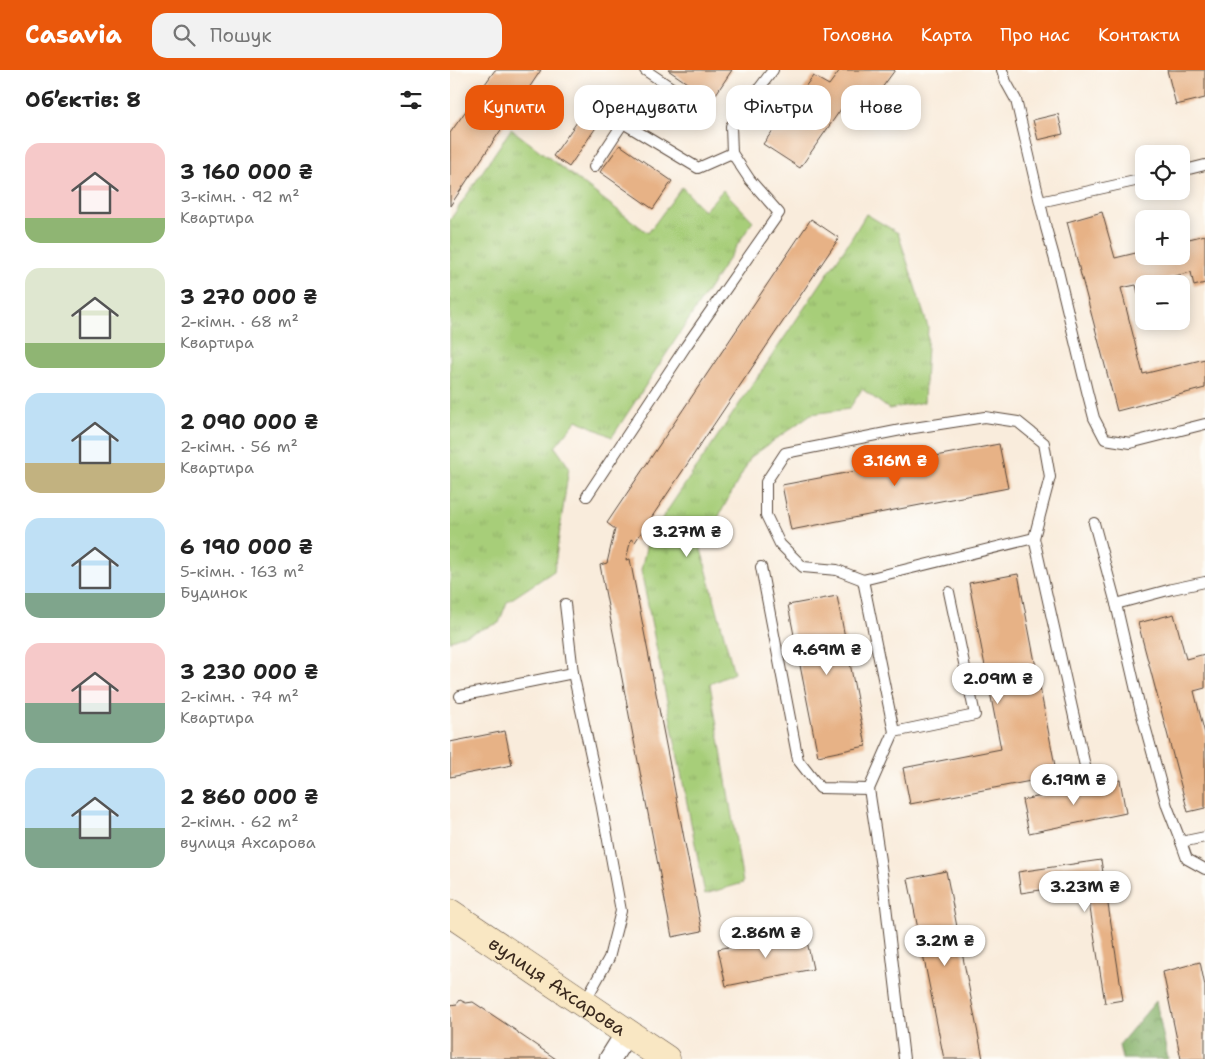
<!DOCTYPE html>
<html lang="uk">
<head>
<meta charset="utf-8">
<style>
	body { margin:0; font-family:"Shantell Sans",sans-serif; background:#f2f2f2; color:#222; height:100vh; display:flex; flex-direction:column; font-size:19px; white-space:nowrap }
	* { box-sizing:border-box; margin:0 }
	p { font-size:16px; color:#767676 }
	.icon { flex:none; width:28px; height:28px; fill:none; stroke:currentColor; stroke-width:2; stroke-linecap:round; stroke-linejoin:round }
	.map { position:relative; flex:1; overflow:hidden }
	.sheet { display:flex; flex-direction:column; background:#fff; width:450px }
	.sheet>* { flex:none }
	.guide { position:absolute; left:15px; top:15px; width:475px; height:45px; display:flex; gap:10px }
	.buttons { position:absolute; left:685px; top:75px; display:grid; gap:10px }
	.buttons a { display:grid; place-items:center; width:55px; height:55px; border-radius:10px; background:#fff; box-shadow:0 2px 12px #0003; font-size:25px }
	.price { position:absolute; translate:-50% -42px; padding:0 11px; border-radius:18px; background:#fff; color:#222; font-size:16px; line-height:32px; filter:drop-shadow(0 1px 2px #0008) }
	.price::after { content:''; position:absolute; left:50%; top:30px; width:15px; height:11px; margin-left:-8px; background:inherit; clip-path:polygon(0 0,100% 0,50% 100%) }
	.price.active { background:#ea580c; color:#fff }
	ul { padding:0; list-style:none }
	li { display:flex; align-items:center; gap:15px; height:125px; padding:0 25px }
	li span { display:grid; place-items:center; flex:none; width:140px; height:100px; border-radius:15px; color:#555 }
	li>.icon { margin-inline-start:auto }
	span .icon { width:60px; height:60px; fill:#fffc; stroke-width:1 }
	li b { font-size:21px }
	h2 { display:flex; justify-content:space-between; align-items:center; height:60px; padding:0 25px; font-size:21px }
	.chip { padding:0 18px; border-radius:15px; background:#fff; box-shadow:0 2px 12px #0003; font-size:18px; line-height:45px }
	.chip.active { background:#ea580c; color:#fff }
	header { display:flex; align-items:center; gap:30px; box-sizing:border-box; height:70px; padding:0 25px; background:#ea580c; color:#fff }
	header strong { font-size:24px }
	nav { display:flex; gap:28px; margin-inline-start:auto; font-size:18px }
	.search { width:350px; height:45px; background:#f2f2f2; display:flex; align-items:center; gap:12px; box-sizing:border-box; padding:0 18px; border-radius:15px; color:#767676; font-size:19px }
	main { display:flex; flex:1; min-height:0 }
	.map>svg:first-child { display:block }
</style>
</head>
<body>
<header>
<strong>Casavia</strong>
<div class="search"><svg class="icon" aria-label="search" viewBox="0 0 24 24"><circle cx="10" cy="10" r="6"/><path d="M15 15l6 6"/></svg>Пошук</div>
<nav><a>Головна</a><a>Карта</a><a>Про нас</a><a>Контакти</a></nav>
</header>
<main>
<section class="sheet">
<h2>Об’єктів: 8<svg class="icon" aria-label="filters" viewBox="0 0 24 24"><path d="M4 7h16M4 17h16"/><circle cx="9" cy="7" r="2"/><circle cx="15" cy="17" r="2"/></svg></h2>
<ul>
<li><span style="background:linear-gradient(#f6c9c9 75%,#8fb573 0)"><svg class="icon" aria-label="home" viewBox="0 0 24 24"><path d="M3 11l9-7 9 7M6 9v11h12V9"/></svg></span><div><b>3 160 000 ₴</b><p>3-кімн. · 92 m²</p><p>Квартира</p></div></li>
<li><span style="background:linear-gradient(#dfe7d0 75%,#8fb573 0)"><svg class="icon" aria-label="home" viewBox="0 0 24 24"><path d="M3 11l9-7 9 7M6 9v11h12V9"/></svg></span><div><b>3 270 000 ₴</b><p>2-кімн. · 68 m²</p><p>Квартира</p></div></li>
<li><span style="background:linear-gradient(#bfe0f5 70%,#c2b280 0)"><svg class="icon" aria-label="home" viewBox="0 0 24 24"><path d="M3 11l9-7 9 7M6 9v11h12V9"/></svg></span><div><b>2 090 000 ₴</b><p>2-кімн. · 56 m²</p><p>Квартира</p></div></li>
<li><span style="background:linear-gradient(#bfe0f5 75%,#7fa58c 0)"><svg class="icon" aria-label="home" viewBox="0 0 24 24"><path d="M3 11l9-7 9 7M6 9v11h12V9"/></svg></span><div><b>6 190 000 ₴</b><p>5-кімн. · 163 m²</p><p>Будинок</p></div></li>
<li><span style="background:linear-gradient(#f6c9c9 60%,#7fa58c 0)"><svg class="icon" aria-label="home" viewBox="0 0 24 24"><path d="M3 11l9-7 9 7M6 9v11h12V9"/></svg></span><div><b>3 230 000 ₴</b><p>2-кімн. · 74 m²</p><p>Квартира</p></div></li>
<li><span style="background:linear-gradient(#bfe0f5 60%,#7fa58c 0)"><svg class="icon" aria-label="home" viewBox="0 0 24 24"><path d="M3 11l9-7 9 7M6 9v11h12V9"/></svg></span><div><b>2 860 000 ₴</b><p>2-кімн. · 62 m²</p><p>вулиця Ахсарова</p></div></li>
</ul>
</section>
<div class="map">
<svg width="755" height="989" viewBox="0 0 755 989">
	<defs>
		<pattern id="forest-crowns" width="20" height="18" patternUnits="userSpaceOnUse" patternTransform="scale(1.25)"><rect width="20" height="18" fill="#85b169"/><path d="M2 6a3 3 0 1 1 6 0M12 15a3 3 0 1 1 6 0" fill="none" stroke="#6e9056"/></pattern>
		<pattern id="park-tufts" width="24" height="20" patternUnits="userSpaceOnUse" patternTransform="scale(1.25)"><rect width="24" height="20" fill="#a7ce79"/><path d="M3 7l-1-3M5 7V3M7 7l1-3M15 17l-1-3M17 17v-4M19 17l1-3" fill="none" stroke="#91b168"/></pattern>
	</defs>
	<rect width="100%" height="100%" fill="#fdfcf7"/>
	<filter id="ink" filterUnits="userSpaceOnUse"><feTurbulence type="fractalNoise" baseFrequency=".02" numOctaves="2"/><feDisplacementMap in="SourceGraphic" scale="10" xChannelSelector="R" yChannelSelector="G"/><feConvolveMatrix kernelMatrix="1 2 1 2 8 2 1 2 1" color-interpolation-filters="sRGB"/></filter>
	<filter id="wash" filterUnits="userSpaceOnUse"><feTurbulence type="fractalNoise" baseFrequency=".0096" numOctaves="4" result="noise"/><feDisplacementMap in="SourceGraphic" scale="20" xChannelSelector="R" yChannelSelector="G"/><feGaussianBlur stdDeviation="1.12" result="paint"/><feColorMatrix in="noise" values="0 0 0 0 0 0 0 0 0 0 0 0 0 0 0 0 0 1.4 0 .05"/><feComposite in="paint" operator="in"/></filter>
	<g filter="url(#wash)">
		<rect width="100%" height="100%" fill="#f9ecdc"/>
		<polygon fill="url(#forest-crowns)" stroke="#606e44" points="706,931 718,989 672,989 669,975"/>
		<g fill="url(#park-tufts)" stroke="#717c4c">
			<polygon points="61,59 198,163 232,117 254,141 273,120 303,151 162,367 127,350 105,377 119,397 104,501 57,532 49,553 1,570 0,572 0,150"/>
			<polygon points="416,144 448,163 478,257 474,332 439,339 412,319 399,339 361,344 301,387 251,479 284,603 260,614 293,813 255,824 191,500 198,469 401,169"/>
		</g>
		<g id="blocks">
			<g fill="#e7b286">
				<polygon points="45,0 91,0 0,136 0,63"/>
				<polygon points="218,0 282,0 262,30"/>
				<polygon points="390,0 445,0 415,41 398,29 350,98 313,74 363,6 379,15"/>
				<polygon points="717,0 755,0 755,28 726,35"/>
				<polygon points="608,44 613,64 588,70 583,50"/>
				<polygon points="132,45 147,56 119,97 103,86"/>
				<polygon points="170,75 222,111 203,139 150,102"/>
				<polygon points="652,142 665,188 694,181 694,186 731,186 731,171 755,165 755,213 744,216 741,202 694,214 694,226 689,227 686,215 671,218 693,304 755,289 755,318 667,341 617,152"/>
				<polygon points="361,149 389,168 185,472 181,469 176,490 180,489 252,861 222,867 150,495 157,493 165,459 157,453"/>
				<polygon points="549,374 558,418 341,460 332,415"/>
				<polygon points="568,504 607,706 460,734 453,698 551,679 519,513"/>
				<polygon points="387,526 416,676 368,686 338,535"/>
				<polygon points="724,544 736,589 755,584 755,618 744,621 755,664 755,738 738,742 688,553"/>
				<polygon points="55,661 62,695 0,707 0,672"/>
				<polygon points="670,710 676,743 579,763 572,730"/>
				<polygon points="651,790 673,930 655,933 636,813 571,823 568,802"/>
				<polygon points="496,801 533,989 494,989 458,809"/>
				<polygon points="355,862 363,899 276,916 268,879"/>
				<polygon points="750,892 755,916 755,989 731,989 713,902"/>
				<polygon points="10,930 16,933 23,932 68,962 68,963 106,989 0,989 0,935 7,934"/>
			</g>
		</g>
	</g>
	<g filter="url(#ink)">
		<use href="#blocks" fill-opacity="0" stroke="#58473a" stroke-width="1"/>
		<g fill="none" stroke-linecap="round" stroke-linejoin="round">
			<defs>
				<g id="lane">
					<polyline points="195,0 244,33"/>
					<polyline points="552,0 556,12 566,30 596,158 608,201 637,321 644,348 655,369 680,373 755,354"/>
					<polyline points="144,97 173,53 248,98 282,83"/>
					<polyline points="731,101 755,95"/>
					<polyline points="590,132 694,109"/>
					<polygon points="535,347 568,352 594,373 600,407 584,468 413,510 387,500 353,497 330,474 316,445 316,412 335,383 451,360"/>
					<polyline points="137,426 236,276 329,143 300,110 282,83 281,56 323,0"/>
					<polyline points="644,453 666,534 690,638 717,736 731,772 755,767"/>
					<polyline points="584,468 637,705"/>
					<polyline points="311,497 348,690 370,718 419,719"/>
					<polyline points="413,510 444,662 419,719 433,810 454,989"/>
					<polyline points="115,534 123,603"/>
					<polyline points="666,534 722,519 755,512"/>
					<polyline points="10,626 123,603 150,727 171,841 159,888 134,933"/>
					<polyline points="444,662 525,645 499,522"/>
					<polyline points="731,772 737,789 755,799"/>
				</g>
				<polyline id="street" points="160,989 177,962"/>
				<g id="secondary">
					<path id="s1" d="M0 843 216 989"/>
				</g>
			</defs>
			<use href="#lane" stroke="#58473a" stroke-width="12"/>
			<use href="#street" stroke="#58473a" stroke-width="23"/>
			<use href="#secondary" stroke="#58473a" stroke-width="29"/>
			<use href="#lane" stroke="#fff" stroke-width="10"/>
			<use href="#street" stroke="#fff" stroke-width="21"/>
			<use href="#secondary" stroke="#f9e7c3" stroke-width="28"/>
		</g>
	</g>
	<g text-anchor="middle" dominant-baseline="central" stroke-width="4.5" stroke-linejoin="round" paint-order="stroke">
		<g font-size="19" fill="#3b2a1e" stroke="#fdfcf7">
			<text stroke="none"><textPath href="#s1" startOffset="130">вулиця Ахсарова</textPath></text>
		</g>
	</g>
</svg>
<div class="buttons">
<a><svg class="icon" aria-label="locate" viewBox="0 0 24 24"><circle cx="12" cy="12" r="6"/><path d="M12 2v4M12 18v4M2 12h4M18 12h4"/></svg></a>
<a>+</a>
<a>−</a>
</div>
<b class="price active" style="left:445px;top:417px">3.16M ₴</b>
<b class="price" style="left:237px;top:488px">3.27M ₴</b>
<b class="price" style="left:377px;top:606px">4.69M ₴</b>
<b class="price" style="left:548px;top:635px">2.09M ₴</b>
<b class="price" style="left:624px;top:736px">6.19M ₴</b>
<b class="price" style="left:635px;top:843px">3.23M ₴</b>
<b class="price" style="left:316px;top:889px">2.86M ₴</b>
<b class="price" style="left:495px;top:897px">3.2M ₴</b>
<div class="guide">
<a class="chip active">Купити</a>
<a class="chip">Орендувати</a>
<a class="chip">Фільтри</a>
<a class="chip">Нове</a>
</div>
</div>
</main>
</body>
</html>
